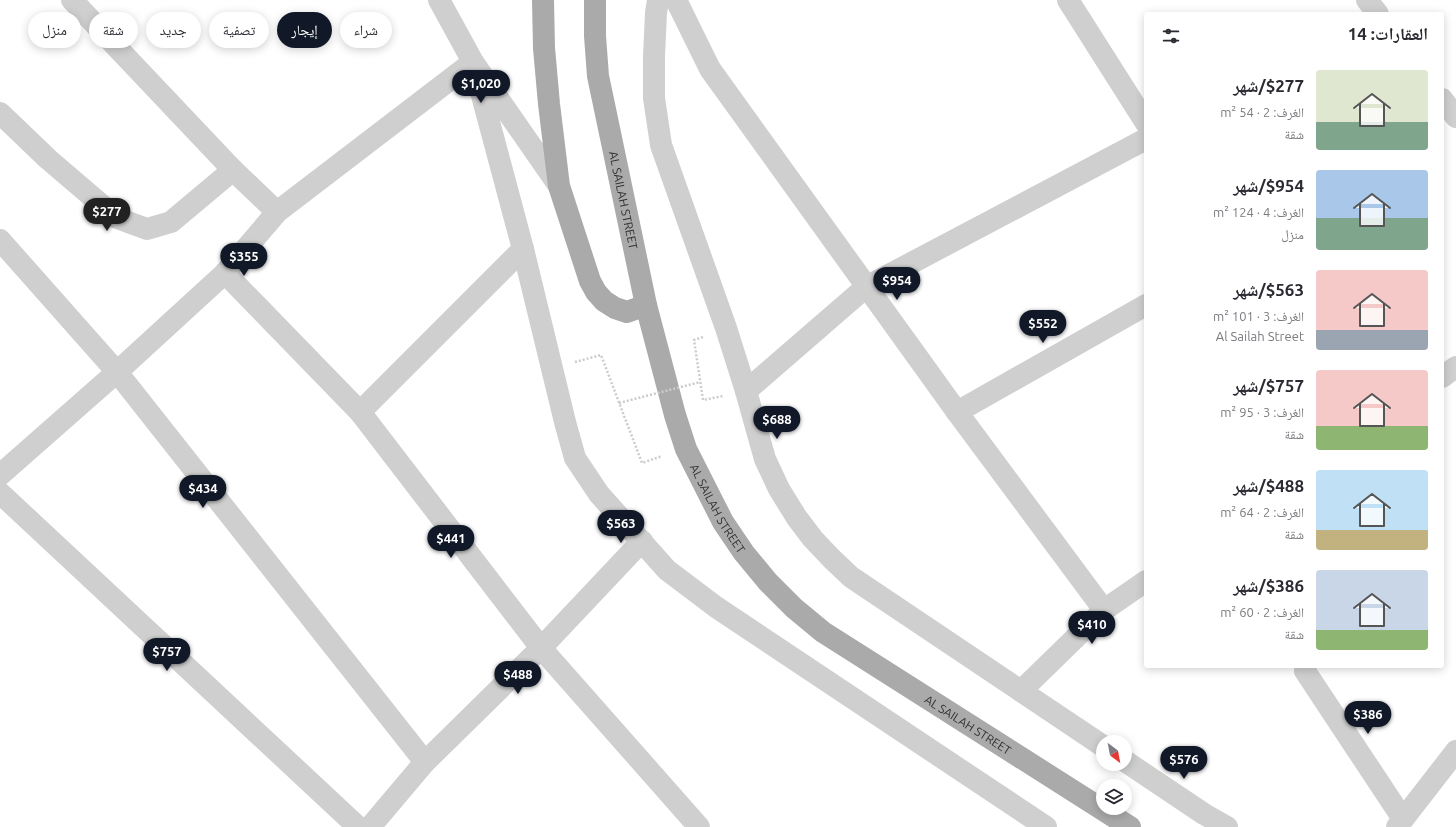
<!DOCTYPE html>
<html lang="ar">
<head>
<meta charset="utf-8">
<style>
	body { margin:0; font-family:Ubuntu,"Noto Naskh Arabic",sans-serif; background:#f7f7f7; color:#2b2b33; direction:rtl; height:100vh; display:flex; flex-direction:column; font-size:15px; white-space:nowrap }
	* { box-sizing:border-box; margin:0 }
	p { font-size:13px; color:#7c7c81 }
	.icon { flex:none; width:22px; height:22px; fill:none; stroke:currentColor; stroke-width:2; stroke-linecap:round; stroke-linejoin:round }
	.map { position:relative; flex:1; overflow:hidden; direction:ltr }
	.side { position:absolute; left:1144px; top:12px; width:300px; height:656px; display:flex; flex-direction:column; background:#fff; border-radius:4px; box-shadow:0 2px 10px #0003; direction:rtl }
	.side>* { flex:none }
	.top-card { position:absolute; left:12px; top:12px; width:380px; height:36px; direction:rtl; display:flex; gap:8px }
	.needle { width:26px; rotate:148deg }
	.buttons { position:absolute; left:1096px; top:735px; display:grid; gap:8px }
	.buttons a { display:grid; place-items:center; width:36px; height:36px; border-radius:50%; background:#fff; box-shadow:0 2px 10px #0003; font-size:20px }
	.price { position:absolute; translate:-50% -34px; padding:0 9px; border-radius:14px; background:#111827; color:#fff; font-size:13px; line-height:26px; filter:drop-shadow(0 1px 2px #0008) }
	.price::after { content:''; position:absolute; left:50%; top:24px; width:12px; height:9px; margin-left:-6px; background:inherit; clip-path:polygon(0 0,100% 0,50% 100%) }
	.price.active { background:#222; color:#fff }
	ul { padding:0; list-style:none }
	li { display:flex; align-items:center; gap:12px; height:100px; padding:0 16px }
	li span { display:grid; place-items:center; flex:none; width:112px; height:80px; border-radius:4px; color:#555 }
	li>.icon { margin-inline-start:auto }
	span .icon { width:48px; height:48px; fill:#fffc; stroke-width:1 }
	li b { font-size:17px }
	h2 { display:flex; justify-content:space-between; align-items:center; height:48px; padding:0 16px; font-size:17px }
	.tag { padding:0 14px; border-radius:18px; background:#fff; box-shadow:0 2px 10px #0003; font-size:14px; line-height:36px }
	.tag.active { background:#111827; color:#fff }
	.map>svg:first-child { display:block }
</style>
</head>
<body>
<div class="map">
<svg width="1456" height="827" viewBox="0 0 1456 827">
	<rect width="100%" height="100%" fill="#fff"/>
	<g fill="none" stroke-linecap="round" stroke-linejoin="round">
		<g stroke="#ccc" stroke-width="2.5" stroke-dasharray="2 2" stroke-linecap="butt">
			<polyline points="703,337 694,340 703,400 723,396"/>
			<polyline points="575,362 601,355 642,463 662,456"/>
		</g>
		<g stroke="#cfcfcf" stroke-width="22">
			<polyline points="72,0 233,170 277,212"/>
			<polyline points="439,0 473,62 559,186"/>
			<polyline points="658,0 656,13 654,56 654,98 661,145 726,328 746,391 765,459 779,489 797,518 813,539 832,559 851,577 1103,746"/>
			<polyline points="676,0 710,69 957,412 1104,610"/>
			<polyline points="1068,0 1146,123"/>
			<polyline points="1367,0 1378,14"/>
			<polyline points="1442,99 1456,117"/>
			<polyline points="0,113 48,159 117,218 147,229 171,222 233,170"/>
			<polyline points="0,240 117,372 425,762"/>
			<polyline points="225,273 360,412 541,648 699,827"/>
			<polyline points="1442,377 1456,367"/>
			<polyline points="746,391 866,287 1146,139"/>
			<polyline points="360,412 523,249"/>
			<polyline points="957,412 1146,305"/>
			<polyline points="0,475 117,372 225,273 277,212 473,62 523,249 565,422 575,458 599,494 667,570 716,607 1046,827"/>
			<polyline points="0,493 358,827"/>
			<polyline points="1305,671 1403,819"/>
			<polyline points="1021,691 1104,610 1146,581"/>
			<polyline points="1125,761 1204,814 1227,827"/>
			<polyline points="370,827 425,762 541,648 642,541"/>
			<polyline points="1397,827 1456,751"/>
		</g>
		<g stroke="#aaa" stroke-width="22">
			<polyline points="543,0 544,48 549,104 559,186 590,281 596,292 604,301 615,308 627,312 646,305"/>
			<path id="s1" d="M595 0V36L598 76 606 114 646 305 675 415 686 449 723 522 744 553 768 582 794 608 823 632 1130 827"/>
		</g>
		<polyline stroke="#ccc" stroke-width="2.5" stroke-dasharray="2 2" stroke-linecap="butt" points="619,403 700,382"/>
	</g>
	<g text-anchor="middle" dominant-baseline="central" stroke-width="4" stroke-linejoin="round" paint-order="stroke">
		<g font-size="12" fill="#323232" stroke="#fff">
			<text stroke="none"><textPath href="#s1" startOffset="203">AL SAILAH STREET</textPath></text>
			<text stroke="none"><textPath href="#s1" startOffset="527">AL SAILAH STREET</textPath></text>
			<text stroke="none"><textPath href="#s1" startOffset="863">AL SAILAH STREET</textPath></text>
		</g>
	</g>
</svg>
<div class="buttons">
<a><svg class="needle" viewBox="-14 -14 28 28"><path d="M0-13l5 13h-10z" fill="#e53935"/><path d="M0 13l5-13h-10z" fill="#7c7c81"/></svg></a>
<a><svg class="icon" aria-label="layers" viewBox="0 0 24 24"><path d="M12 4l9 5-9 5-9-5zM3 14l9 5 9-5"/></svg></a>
</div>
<b class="price" style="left:481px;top:104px">$1,020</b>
<b class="price active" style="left:107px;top:232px">$277</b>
<b class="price" style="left:244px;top:277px">$355</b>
<b class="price" style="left:897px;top:301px">$954</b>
<b class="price" style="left:1043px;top:344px">$552</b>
<b class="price" style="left:777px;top:440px">$688</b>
<b class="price" style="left:203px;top:509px">$434</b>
<b class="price" style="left:621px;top:544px">$563</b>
<b class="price" style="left:451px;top:559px">$441</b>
<b class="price" style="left:1092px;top:645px">$410</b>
<b class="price" style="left:167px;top:672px">$757</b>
<b class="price" style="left:518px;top:695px">$488</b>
<b class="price" style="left:1368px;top:735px">$386</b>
<b class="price" style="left:1184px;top:780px">$576</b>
<div class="top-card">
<a class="tag">شراء</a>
<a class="tag active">إيجار</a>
<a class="tag">تصفية</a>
<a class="tag">جديد</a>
<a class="tag">شقة</a>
<a class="tag">منزل</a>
</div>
<section class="side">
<h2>العقارات: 14<svg class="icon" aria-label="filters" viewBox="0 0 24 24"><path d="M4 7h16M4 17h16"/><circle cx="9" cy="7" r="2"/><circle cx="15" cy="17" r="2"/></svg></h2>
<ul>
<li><span style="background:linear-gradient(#dfe7d0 65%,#7fa58c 0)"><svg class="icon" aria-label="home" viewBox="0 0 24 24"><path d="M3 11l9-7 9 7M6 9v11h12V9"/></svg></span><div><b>$277/شهر</b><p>الغرف: 2 · 54 m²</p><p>شقة</p></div></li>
<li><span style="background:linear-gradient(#a9c7e8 60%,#7fa58c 0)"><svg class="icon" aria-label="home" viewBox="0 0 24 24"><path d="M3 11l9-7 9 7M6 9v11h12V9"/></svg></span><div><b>$954/شهر</b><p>الغرف: 4 · 124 m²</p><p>منزل</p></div></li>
<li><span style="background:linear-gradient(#f6c9c9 75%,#9aa5b1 0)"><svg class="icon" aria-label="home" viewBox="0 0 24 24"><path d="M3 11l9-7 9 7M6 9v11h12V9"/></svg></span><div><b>$563/شهر</b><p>الغرف: 3 · 101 m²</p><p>Al Sailah Street</p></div></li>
<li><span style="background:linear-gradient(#f6c9c9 70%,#8fb573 0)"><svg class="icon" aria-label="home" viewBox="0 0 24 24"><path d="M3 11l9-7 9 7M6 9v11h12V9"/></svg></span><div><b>$757/شهر</b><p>الغرف: 3 · 95 m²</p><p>شقة</p></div></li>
<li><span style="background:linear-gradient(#bfe0f5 75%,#c2b280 0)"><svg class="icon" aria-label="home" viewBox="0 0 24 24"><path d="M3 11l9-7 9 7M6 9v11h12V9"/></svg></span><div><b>$488/شهر</b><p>الغرف: 2 · 64 m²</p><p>شقة</p></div></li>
<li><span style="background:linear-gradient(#c9d6e8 75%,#8fb573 0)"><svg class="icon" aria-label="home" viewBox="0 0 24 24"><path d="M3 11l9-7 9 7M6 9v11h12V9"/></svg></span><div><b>$386/شهر</b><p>الغرف: 2 · 60 m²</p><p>شقة</p></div></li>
</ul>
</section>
</div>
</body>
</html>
